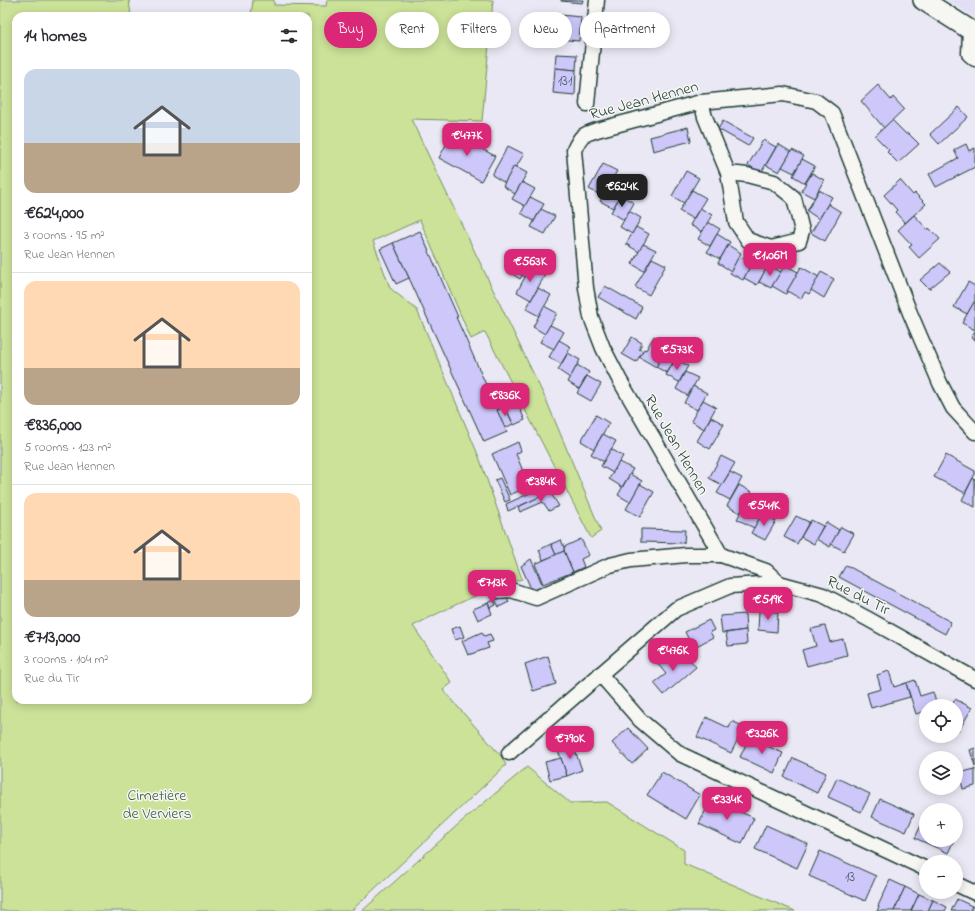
<!DOCTYPE html>
<html lang="en">
<head>
<meta charset="utf-8">
<style>
	body { margin:0; font-family:"Indie Flower",sans-serif; background:#f7f7f7; color:#2b2b33; height:100vh; display:flex; flex-direction:column; font-size:15px; white-space:nowrap }
	* { box-sizing:border-box; margin:0 }
	p { font-size:13px; color:#7c7c81 }
	.icon { flex:none; width:22px; height:22px; fill:none; stroke:currentColor; stroke-width:2; stroke-linecap:round; stroke-linejoin:round }
	.map { position:relative; flex:1; overflow:hidden }
	.drawer { position:absolute; left:12px; top:12px; width:300px; height:692px; display:flex; flex-direction:column; background:#fff; border-radius:12px; box-shadow:0 2px 10px #0003 }
	.drawer>* { flex:none }
	.guide { position:absolute; left:324px; top:12px; width:380px; height:36px; display:flex; gap:8px }
	.controls { position:absolute; left:919px; top:699px; display:grid; gap:8px }
	.controls a { display:grid; place-items:center; width:44px; height:44px; border-radius:50%; background:#fff; box-shadow:0 2px 10px #0003; font-size:20px }
	.price { position:absolute; translate:-50% -34px; padding:0 9px; border-radius:8px; background:#db2777; color:#fff; font-size:13px; line-height:26px; filter:drop-shadow(0 1px 2px #0008) }
	.price::after { content:''; position:absolute; left:50%; top:24px; width:12px; height:9px; margin-left:-6px; background:inherit; clip-path:polygon(0 0,100% 0,50% 100%) }
	.price.active { background:#222; color:#fff }
	ul { padding:0; list-style:none }
	li { display:grid; align-content:center; gap:8px; height:212px; padding:0 12px }
	li+li { border-top:1px solid #e1e1e2 }
	li span { display:grid; place-items:center; height:124px; border-radius:12px; color:#555 }
	li>.icon { margin-inline-start:auto }
	span .icon { width:72px; height:72px; fill:#fffc; stroke-width:1 }
	li b { font-size:17px }
	h2 { display:flex; justify-content:space-between; align-items:center; height:48px; padding:0 12px; font-size:17px }
	.chip { padding:0 14px; border-radius:18px; background:#fff; box-shadow:0 2px 10px #0003; font-size:14px; line-height:36px }
	.chip.active { background:#db2777; color:#fff }
	.map>svg:first-child { display:block }
</style>
</head>
<body>
<div class="map">
<svg width="975" height="911" viewBox="0 0 975 911">
	<rect width="100%" height="100%" fill="#eae8f4"/>
	<filter id="ink" filterUnits="userSpaceOnUse"><feTurbulence type="fractalNoise" baseFrequency=".025" numOctaves="2"/><feDisplacementMap in="SourceGraphic" scale="8" xChannelSelector="R" yChannelSelector="G"/><feConvolveMatrix kernelMatrix="1 2 1 2 8 2 1 2 1" color-interpolation-filters="sRGB"/></filter>
	<g filter="url(#ink)">
		<polygon fill="#e1def6" points="948,0 975,0 975,17"/>
		<g fill="#cbe298" stroke="#759066">
			<path d="M0 0H129L131 16H16V700H308V16H251L253 0H274V5L326 6 327 0H493L482 121 411 119 547 402 601 531 591 538 485 332 471 339 420 220 373 241 390 288 417 310 479 457 522 579C486 589 446 609 413 626L452 683 443 690 501 756 506 765 351 911H0Z"/>
			<polygon points="527,767 570,803 607,802 684,850 684,864 795,911 362,911 461,822"/>
		</g>
		<g fill="#cdc7fa" stroke="#1f3d34">
			<polygon points="561,0 583,0 582,3 561,1"/>
			<polygon points="560,15 581,17 579,41 558,39"/>
			<polygon points="556,54 577,55 576,70 555,68"/>
			<polygon points="555,68 576,70 575,95 553,93"/>
			<polygon points="878,85 891,100 893,97 904,109 884,128 861,101"/>
			<polygon points="959,107 968,117 939,144 930,134"/>
			<polygon points="892,120 906,134 908,133 919,144 898,163 887,152 889,150 875,136"/>
			<polygon points="723,121 753,138 748,146 718,129"/>
			<polygon points="688,127 691,141 653,151 650,137"/>
			<polygon points="452,133 495,156 481,181 439,158"/>
			<polygon points="763,140 776,147 761,173 748,165"/>
			<polygon points="778,144 791,152 779,172 766,165"/>
			<polygon points="966,144 969,151 975,148 975,167 936,187 929,174 958,158 954,150"/>
			<polygon points="508,146 524,154 516,167 514,166 505,183 492,175"/>
			<polygon points="792,150 804,156 794,173 782,167"/>
			<polygon points="802,159 815,166 805,183 793,176"/>
			<polygon points="603,164 617,171 602,196 589,189"/>
			<polygon points="514,166 527,173 515,194 503,186"/>
			<polygon points="686,171 699,178 684,203 672,196"/>
			<polygon points="812,173 824,180 814,198 801,191"/>
			<polygon points="612,178 626,186 613,208 600,201"/>
			<polygon points="900,180 913,195 915,193 926,204 905,223 895,212 897,210 884,195"/>
			<polygon points="522,182 535,189 525,206 512,199"/>
			<polygon points="692,190 706,198 693,219 679,211"/>
			<polygon points="819,190 832,197 819,219 807,211"/>
			<polygon points="621,195 634,203 624,220 611,212"/>
			<polygon points="530,197 544,204 534,221 521,213"/>
			<polygon points="828,204 841,212 825,241 811,233"/>
			<polygon points="700,208 712,215 702,232 690,225"/>
			<polygon points="541,209 555,216 545,234 531,227"/>
			<polygon points="629,211 641,218 632,234 620,227"/>
			<polygon points="914,215 928,230 929,228 940,239 919,258 909,247 912,245 898,230"/>
			<polygon points="708,222 720,229 710,246 698,239"/>
			<polygon points="636,227 649,234 639,252 626,244"/>
			<polygon points="420,231 458,317 456,317 507,432 484,442 393,243"/>
			<polygon points="717,234 730,242 720,259 707,252"/>
			<polygon points="393,243 409,278 396,284 380,249"/>
			<polygon points="643,244 656,250 644,271 632,264"/>
			<polygon points="728,245 741,253 731,271 718,263"/>
			<polygon points="517,253 530,260 520,279 507,271"/>
			<polygon points="739,256 752,263 743,280 730,273"/>
			<polygon points="652,258 666,265 649,295 635,287"/>
			<polygon points="753,261 767,268 757,285 744,278"/>
			<polygon points="940,263 950,272 929,289 920,280"/>
			<polygon points="768,265 781,272 771,288 759,282"/>
			<polygon points="785,265 798,272 786,294 772,286"/>
			<polygon points="527,266 545,275 531,300 517,292 525,277 522,275"/>
			<polygon points="801,267 819,277 809,294 805,292 801,299 787,291"/>
			<polygon points="821,272 834,279 824,298 811,290"/>
			<polygon points="968,282 975,286 975,301 967,314 954,307"/>
			<polygon points="605,286 642,307 636,319 598,297"/>
			<polygon points="538,288 551,295 539,316 526,309"/>
			<polygon points="974,302 975,302 975,330 962,323"/>
			<polygon points="544,306 557,313 545,334 533,327"/>
			<polygon points="550,325 564,332 554,349 540,342"/>
			<polygon points="975,331 975,340 971,338"/>
			<polygon points="654,336 669,344 656,367 639,357 644,349 646,350"/>
			<polygon points="632,337 642,343 639,349 643,351 636,362 622,354"/>
			<polygon points="559,340 571,347 561,364 549,357"/>
			<polygon points="667,348 678,354 667,373 656,367"/>
			<polygon points="568,353 580,360 570,378 558,370"/>
			<polygon points="676,359 688,366 679,382 666,375"/>
			<polygon points="577,365 589,372 579,389 568,382"/>
			<polygon points="685,372 698,378 688,396 676,389"/>
			<polygon points="587,376 601,384 591,401 577,393"/>
			<polygon points="693,386 707,393 697,410 684,403"/>
			<polygon points="513,394 516,401 505,407 502,399"/>
			<polygon points="703,400 716,407 704,429 691,421"/>
			<polygon points="516,401 525,420 514,425 505,407"/>
			<polygon points="505,407 513,424 505,428 497,410"/>
			<polygon points="596,415 609,423 594,449 581,441"/>
			<polygon points="711,417 724,424 710,449 697,441"/>
			<polygon points="603,434 616,441 604,462 591,454"/>
			<polygon points="518,442 521,451 516,454 529,486 510,495 492,454"/>
			<polygon points="611,449 623,456 613,473 601,466"/>
			<polygon points="946,455 975,471 975,474 965,493 934,477"/>
			<polygon points="721,456 735,463 722,485 709,478"/>
			<polygon points="619,462 633,469 622,487 609,479"/>
			<polygon points="730,472 742,478 730,500 717,493"/>
			<polygon points="630,474 642,481 630,502 618,495"/>
			<polygon points="500,478 510,500 505,502 495,480"/>
			<polygon points="973,478 975,480 975,507 962,500"/>
			<polygon points="640,484 654,492 640,517 626,509"/>
			<polygon points="739,485 752,492 740,513 727,506"/>
			<polygon points="539,489 542,496 508,511 506,504"/>
			<polygon points="550,492 559,506 549,511 543,502 520,512 518,507"/>
			<polygon points="750,495 763,503 760,508 764,511 754,528 737,519"/>
			<polygon points="762,514 776,521 765,540 751,533"/>
			<polygon points="796,516 809,522 797,544 784,537"/>
			<polygon points="811,520 823,526 814,544 801,537"/>
			<polygon points="826,522 839,530 830,547 816,539"/>
			<polygon points="841,527 854,534 844,551 831,544"/>
			<polygon points="641,529 685,530 684,543 641,542"/>
			<polygon points="581,539 589,555 581,559 584,567 573,572 564,551 564,547"/>
			<polygon points="561,540 564,547 564,551 556,555 551,544"/>
			<polygon points="551,544 556,555 543,560 539,550"/>
			<polygon points="564,551 573,572 543,584 535,564"/>
			<polygon points="531,559 543,586 532,591 521,566"/>
			<polygon points="846,565 951,622 945,634 839,577"/>
			<polygon points="505,592 509,602 499,607 494,597"/>
			<polygon points="494,600 496,605 490,608 488,603"/>
			<polygon points="488,603 492,614 478,620 473,609"/>
			<polygon points="759,611 778,612 777,632 758,630"/>
			<polygon points="745,614 746,630 722,633 720,616"/>
			<polygon points="709,620 714,630 710,632 713,637 693,648 685,632"/>
			<polygon points="460,626 464,637 455,640 451,629"/>
			<polygon points="825,626 830,642 843,639 847,655 807,666 802,650 816,646 811,629"/>
			<polygon points="746,630 747,644 728,646 726,633"/>
			<polygon points="482,632 484,636 490,634 493,641 487,643 489,648 468,655 462,641"/>
			<polygon points="668,654 675,663 685,654 696,667 664,695 654,683 666,674 657,663"/>
			<polygon points="548,656 556,684 533,691 525,664"/>
			<polygon points="889,671 894,687 906,683 910,697 871,708 867,693 881,689 877,675"/>
			<polygon points="915,680 920,696 933,692 937,706 926,706 926,711 916,714 906,683"/>
			<polygon points="955,699 972,708 958,732 956,730 956,706 952,706"/>
			<polygon points="706,717 729,728 732,721 744,727 731,753 697,737"/>
			<polygon points="628,728 648,749 632,764 612,743"/>
			<polygon points="749,738 783,753 774,773 740,757"/>
			<polygon points="573,745 582,770 567,776 558,750"/>
			<polygon points="975,748 975,766 970,750"/>
			<polygon points="561,758 567,776 550,780 545,762"/>
			<polygon points="793,758 826,773 817,793 784,777"/>
			<polygon points="975,769 975,786 963,789 959,773"/>
			<polygon points="662,772 700,795 686,819 647,795"/>
			<polygon points="837,778 870,794 861,812 828,797"/>
			<polygon points="711,799 754,818 742,844 699,824"/>
			<polygon points="880,799 914,814 906,832 872,817"/>
			<polygon points="924,819 926,819 926,840 954,840 948,853 915,838"/>
			<polygon points="766,825 808,844 797,868 755,849"/>
			<polygon points="820,851 876,876 865,901 809,876"/>
			<polygon points="890,880 905,887 894,911 877,911 879,907 878,906"/>
			<polygon points="905,887 919,894 911,911 894,911"/>
			<polygon points="919,894 933,900 928,911 911,911"/>
			<polygon points="957,899 972,906 970,911 951,911"/>
			<polygon points="933,900 947,907 945,911 928,911"/>
			<polygon points="972,906 975,908 975,911 970,911"/>
		</g>
		<g fill="none" stroke-linecap="round" stroke-linejoin="round">
			<defs>
				<g id="minor">
					<polyline points="970,30 969,54 975,59"/>
					<polyline points="701,102 705,117 728,173 736,222 748,240 771,248 799,241 802,231 794,198 774,182 747,175 728,173"/>
					<polyline points="587,104 597,0"/>
					<path d="M721 555 619 379 603 348 591 317 586 288 574 150C581 135 582 135 597 130L701 102 783 94 816 101 832 113 910 313 940 383 953 408 975 432"/>
					<polyline points="497,591 511,590 536,598 610,565 631,560 686,555 721,555 766,571 779,583"/>
					<polyline points="600,674 640,720 680,754 926,869"/>
					<polyline points="509,753 676,609 730,586 779,583 823,595 868,619 975,679"/>
					<polyline points="956,884 975,893"/>
				</g>
				<polyline id="secondary" points="923,0 975,33"/>
			</defs>
			<use href="#minor" stroke="#1f3d34" stroke-width="17"/>
			<use href="#secondary" stroke="#1f3d34" stroke-width="22"/>
			<use href="#minor" stroke="#f6f6f2" stroke-width="14"/>
			<use href="#secondary" stroke="#f6f6f2" stroke-width="19"/>
		</g>
	</g>
	<g text-anchor="middle" dominant-baseline="central" stroke-width="3" stroke-linejoin="round" paint-order="stroke">
		<g font-size="14" fill="#4a6066">
			<text x="565" y="81">131</text>
			<text x="850" y="877">13</text>
		</g>
		<g font-size="16" fill="#1f3d34" stroke="#f6f6f2">
			<text transform="translate(644 101) rotate(-15)">Rue Jean Hennen</text>
			<text transform="translate(676 445) rotate(60)">Rue Jean Hennen</text>
			<text transform="translate(858 596) rotate(27)">Rue du Tir</text>
		</g>
		<g font-size="16" fill="#415e48" stroke="#f6f6f2">
			<text x="157" y="796">Cimetière<tspan x="157" dy="18">de Verviers</tspan></text>
		</g>
	</g>
</svg>
<div class="controls">
<a><svg class="icon" aria-label="locate" viewBox="0 0 24 24"><circle cx="12" cy="12" r="6"/><path d="M12 2v4M12 18v4M2 12h4M18 12h4"/></svg></a>
<a><svg class="icon" aria-label="layers" viewBox="0 0 24 24"><path d="M12 4l9 5-9 5-9-5zM3 14l9 5 9-5"/></svg></a>
<a>+</a>
<a>−</a>
</div>
<b class="price" style="left:467px;top:157px">€477K</b>
<b class="price active" style="left:622px;top:208px">€624K</b>
<b class="price" style="left:770px;top:277px">€1.06M</b>
<b class="price" style="left:530px;top:283px">€563K</b>
<b class="price" style="left:677px;top:371px">€573K</b>
<b class="price" style="left:505px;top:417px">€836K</b>
<b class="price" style="left:541px;top:503px">€384K</b>
<b class="price" style="left:764px;top:527px">€541K</b>
<b class="price" style="left:492px;top:604px">€713K</b>
<b class="price" style="left:768px;top:621px">€519K</b>
<b class="price" style="left:673px;top:672px">€476K</b>
<b class="price" style="left:762px;top:755px">€326K</b>
<b class="price" style="left:570px;top:760px">€790K</b>
<b class="price" style="left:727px;top:821px">€334K</b>
<div class="guide">
<a class="chip active">Buy</a>
<a class="chip">Rent</a>
<a class="chip">Filters</a>
<a class="chip">New</a>
<a class="chip">Apartment</a>
</div>
<section class="drawer">
<h2>14 homes<svg class="icon" aria-label="filters" viewBox="0 0 24 24"><path d="M4 7h16M4 17h16"/><circle cx="9" cy="7" r="2"/><circle cx="15" cy="17" r="2"/></svg></h2>
<ul>
<li><span style="background:linear-gradient(#c9d6e8 60%,#b9a48a 0)"><svg class="icon" aria-label="home" viewBox="0 0 24 24"><path d="M3 11l9-7 9 7M6 9v11h12V9"/></svg></span><div><b>€624,000</b><p>3 rooms · 95 m²</p><p>Rue Jean Hennen</p></div></li>
<li><span style="background:linear-gradient(#ffd9b3 70%,#b9a48a 0)"><svg class="icon" aria-label="home" viewBox="0 0 24 24"><path d="M3 11l9-7 9 7M6 9v11h12V9"/></svg></span><div><b>€836,000</b><p>5 rooms · 123 m²</p><p>Rue Jean Hennen</p></div></li>
<li><span style="background:linear-gradient(#ffd9b3 70%,#b9a48a 0)"><svg class="icon" aria-label="home" viewBox="0 0 24 24"><path d="M3 11l9-7 9 7M6 9v11h12V9"/></svg></span><div><b>€713,000</b><p>3 rooms · 104 m²</p><p>Rue du Tir</p></div></li>
</ul>
</section>
</div>
</body>
</html>
